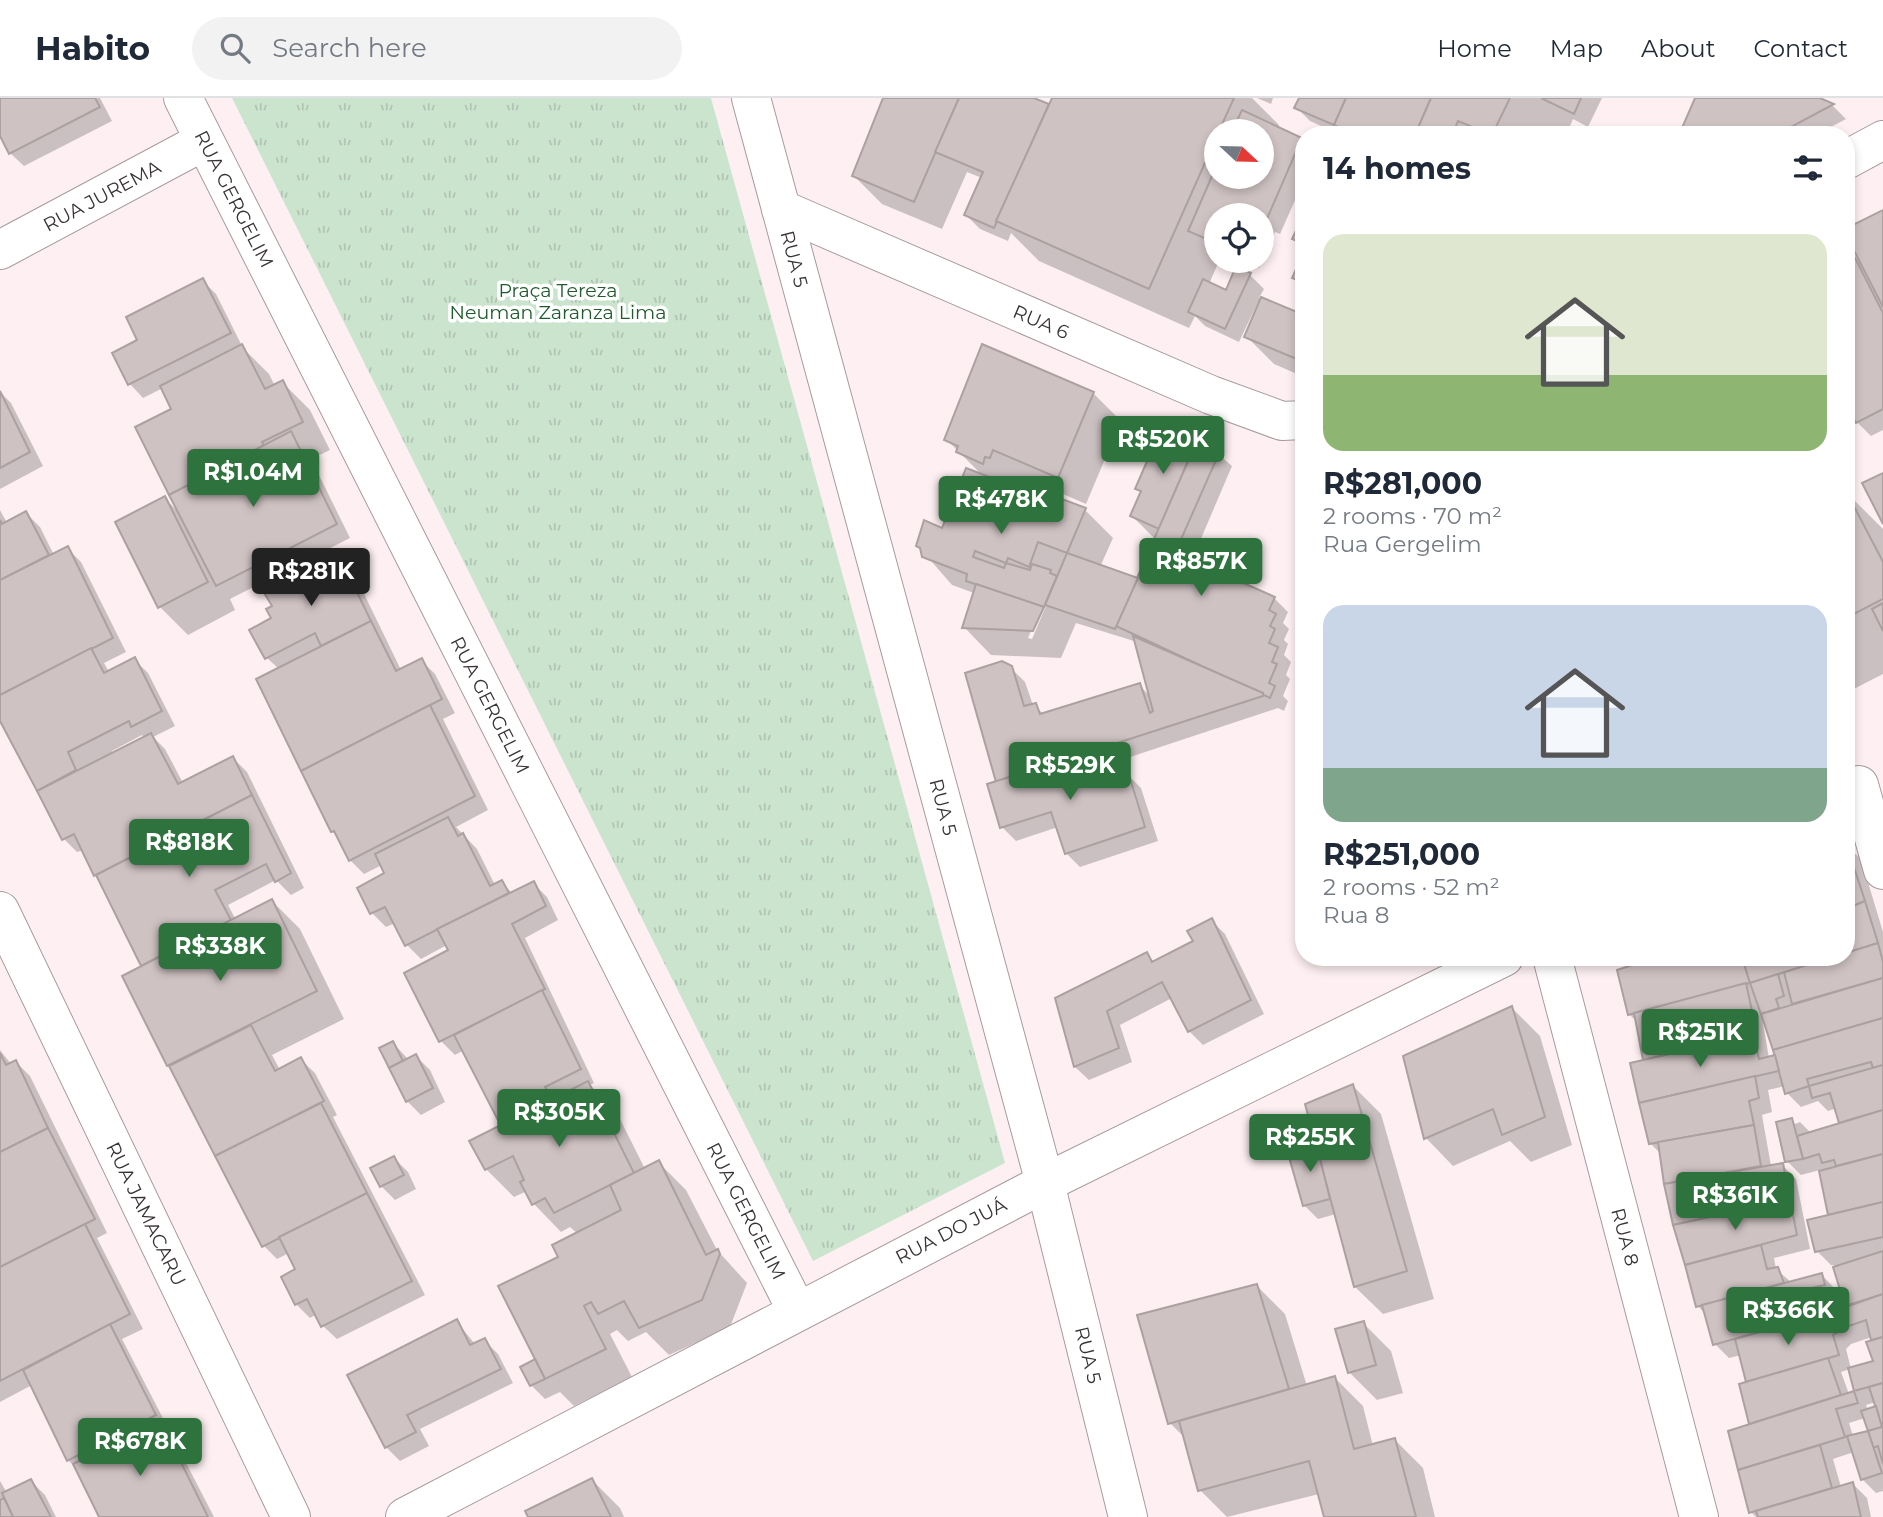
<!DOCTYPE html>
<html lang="en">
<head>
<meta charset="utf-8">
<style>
	body { margin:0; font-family:Montserrat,sans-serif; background:#f2f2f3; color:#1f2937; height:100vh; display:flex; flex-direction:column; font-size:26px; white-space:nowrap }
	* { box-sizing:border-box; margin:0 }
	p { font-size:23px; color:#747a83 }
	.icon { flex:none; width:38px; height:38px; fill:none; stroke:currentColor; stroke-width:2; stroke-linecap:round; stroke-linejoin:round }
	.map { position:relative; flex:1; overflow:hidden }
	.side { position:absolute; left:1295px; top:28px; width:560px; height:840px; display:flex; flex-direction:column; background:#fff; border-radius:28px; box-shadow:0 4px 10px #0003 }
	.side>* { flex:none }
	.needle { width:46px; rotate:112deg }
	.controls { position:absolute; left:1204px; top:21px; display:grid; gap:14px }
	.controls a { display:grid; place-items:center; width:70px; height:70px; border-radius:50%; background:#fff; box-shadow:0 4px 10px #0003; font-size:35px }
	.price { position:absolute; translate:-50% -60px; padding:0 16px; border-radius:7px; background:#2e723e; color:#fff; font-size:23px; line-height:46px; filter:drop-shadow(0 2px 4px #0008) }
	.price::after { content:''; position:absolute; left:50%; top:42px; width:21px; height:16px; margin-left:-10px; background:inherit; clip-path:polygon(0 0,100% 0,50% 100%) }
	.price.on { background:#222; color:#fff }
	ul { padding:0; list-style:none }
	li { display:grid; align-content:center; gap:14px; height:371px; padding:0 28px }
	li span { display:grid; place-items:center; height:217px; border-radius:21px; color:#555 }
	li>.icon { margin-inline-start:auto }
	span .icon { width:126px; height:126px; fill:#fffc; stroke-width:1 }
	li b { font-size:30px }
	h2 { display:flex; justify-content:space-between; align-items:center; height:84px; padding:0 28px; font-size:30px }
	header { display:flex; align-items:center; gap:42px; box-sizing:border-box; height:98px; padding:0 35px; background:#fff; border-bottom:2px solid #e0e1e3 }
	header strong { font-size:33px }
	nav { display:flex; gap:38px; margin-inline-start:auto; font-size:24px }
	.search { width:490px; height:63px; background:#f2f2f3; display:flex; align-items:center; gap:18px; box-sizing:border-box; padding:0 24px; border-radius:38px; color:#747a83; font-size:26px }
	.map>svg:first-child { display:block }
</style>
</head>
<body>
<header>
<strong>Habito</strong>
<div class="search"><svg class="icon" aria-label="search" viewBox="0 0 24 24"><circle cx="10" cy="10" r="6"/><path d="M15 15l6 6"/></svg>Search here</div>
<nav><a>Home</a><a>Map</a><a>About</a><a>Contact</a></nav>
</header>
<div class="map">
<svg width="1883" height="1419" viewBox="0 0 1883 1419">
	<defs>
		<pattern id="park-tufts" width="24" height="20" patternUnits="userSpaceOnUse" patternTransform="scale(1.75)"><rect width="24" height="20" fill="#cbe4ce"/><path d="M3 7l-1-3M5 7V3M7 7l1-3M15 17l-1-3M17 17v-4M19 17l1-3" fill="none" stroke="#afc4b2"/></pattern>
	</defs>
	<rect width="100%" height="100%" fill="#fef0f2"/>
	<polygon fill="url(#park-tufts)" points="232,0 711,0 1005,1065 813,1163"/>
	<g fill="#0003" fill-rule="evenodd">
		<polygon points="0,0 100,0 112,23 24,68 10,55 0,34"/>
		<path d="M885 0H1030L1049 9 1054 0H1252L1279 27 1278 30 1304 43V82L1280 136 1275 134 1259 170 1242 163H1262V117H1216V163H1219L1209 186 1227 194 1250 177 1264 191 1259 200 1304 221V279L1274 266 1246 238 1261 205 1258 204 1239 244 1205 228 1195 218 1189 230 1039 163 1011 135 1008 143 980 131 966 117 982 80 967 74 942 131 882 106 854 78ZM1216 33H1262V79H1216Z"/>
		<polygon points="1257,0 1273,0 1271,6"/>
		<polygon points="1300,0 1602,0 1588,29 1573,21 1566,37 1341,37 1310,23 1296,9"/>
		<polygon points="1697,0 1815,0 1833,8 1846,21 1816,37 1681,37"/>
		<polygon points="1883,114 1883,332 1871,338 1857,324 1851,154 1862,166 1852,130"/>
		<polygon points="202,182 216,196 243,250 269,276 275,288 282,284 310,312 330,352 311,361 350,440 230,501 235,512 188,537 160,509 165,400 179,415 173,312 163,290 143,300 130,286 140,242"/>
		<path d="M983 248 1093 295 1121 323 1086 406 1021 378 1018 387 1013 385 1012 389 1056 406 1085 412 1113 440 1100 469 1139 482 1156 442 1132 418 1142 395 1137 390 1163 353 1175 328 1198 339 1232 368 1191 464 1274 500 1288 514 1283 525 1289 531 1284 542 1288 546 1284 557 1291 564 1286 577 1290 581 1283 598 1288 603 1284 613 1278 610 1103 668 1108 683 1127 676 1141 690 1158 743 1080 769 1066 755 1058 729 1016 743 1002 729 998 685 1011 570 1025 584 1033 607 1045 617 1139 587 1150 598 1137 544 1076 525 1061 560 991 557 964 529 974 495 952 487 918 448 943 432 983 378 946 341ZM1047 496H1051L1032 541 1028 540Z"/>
		<polygon points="0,294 11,305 43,368 0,391"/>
		<polygon points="1847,395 1883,431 1883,576 1846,595"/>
		<path d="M0 412 7 425 26 415 40 429 54 457 67 450 81 464 126 554 104 565 109 574 134 561 148 575 175 628 153 639 165 651 183 685 233 660 247 674 304 790 291 797 276 782 228 807 236 822 272 803 300 831 344 921 272 957 280 972 301 962 315 975 337 1017 333 1019 425 1197 337 1241 323 1228 317 1216 310 1220 296 1206 297 1172 289 1155 277 1161 263 1147 124 878 143 869 84 752 77 754 63 740 0 622ZM142 637 144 640 113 656 112 653Z"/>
		<polygon points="338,457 352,471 401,572 421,562 435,576 455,615 443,621 488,712 456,729 477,751 495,787 501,784 512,795 533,785 547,799 558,822 525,840 594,985 590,987 616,1013 645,1071 658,1064 686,1092 717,1152 747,1185 730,1229 669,1257 646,1234 628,1243 617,1232 610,1236 632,1279 574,1308 560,1294 545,1301 531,1287 560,1159 578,1136 570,1129 561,1134 534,1106 527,1093 514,1099 486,1071 503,1028 464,952 455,957 441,943 450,853 447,847 421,861 407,847 395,825 386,829 372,815 359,790 386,776 382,767 364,776 350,762 340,742 332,733 279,571 267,560 273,521"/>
		<path d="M1846 747 1861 761 1883 834V1393L1876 1395 1862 1381 1854 1354 1833 1361 1841 1389 1853 1386 1867 1400 1871 1419H1756L1751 1414 1730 1334 1751 1327 1741 1287 1748 1285 1741 1257 1729 1260 1715 1246 1706 1217 1698 1208 1666 1086 1662 1057 1650 1045 1645 963 1637 924 1629 916 1619 873 1846 859ZM1763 925H1766L1777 958 1769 960ZM1785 988 1787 995 1801 1009 1818 1003 1828 1013 1837 1010 1842 1026 1812 1036 1800 1024 1795 1026 1791 1022 1787 1063 1801 1077 1820 1072 1830 1118 1817 1153 1831 1167H1834L1849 1209 1828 1216 1824 1204 1838 1200 1835 1191 1822 1177 1792 1185 1776 1171 1774 1160 1810 1151 1796 1081 1782 1067 1771 1068 1762 1017 1772 1014 1768 992ZM1872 1239 1875 1264 1851 1271 1846 1251 1851 1246ZM1850 1271 1856 1294 1849 1296 1841 1274ZM1876 1304 1878 1309 1868 1312 1866 1307ZM1865 1320 1869 1334 1853 1338 1849 1325Z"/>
		<polygon points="1211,822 1225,836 1264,916 1203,947 1189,933 1172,900 1120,927 1132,964 1089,982 1075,969 1057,901 1146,856 1155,865 1196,844"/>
		<polygon points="1512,910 1540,938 1572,1047 1531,1064 1510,1043 1453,1068 1426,1040"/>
		<polygon points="393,945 409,962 416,958 430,972 445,1004 421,1017 407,1003"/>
		<polygon points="0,952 11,966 16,964 30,978 107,1135 97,1140 143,1231 122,1241 214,1419 101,1419 76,1370 68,1362 32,1287 0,1304"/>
		<polygon points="1353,988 1381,1016 1434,1201 1383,1216 1355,1189 1336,1116 1318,1121 1304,1107 1316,1043"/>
		<polygon points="394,1060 408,1074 416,1091 395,1102 381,1088"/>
		<polygon points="1257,1188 1285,1216 1307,1288 1335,1280 1363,1308 1373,1348 1395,1342 1423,1370 1435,1419 1325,1419 1319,1396 1227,1419 1200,1392 1185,1340 1170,1325"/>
		<polygon points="456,1223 475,1246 484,1242 498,1256 513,1285 420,1331 429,1348 400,1363 386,1349"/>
		<polygon points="1363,1225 1391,1253 1403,1295 1377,1302 1349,1274"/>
		<polygon points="592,1382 620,1410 624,1419 530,1419"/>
		<polygon points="0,1383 7,1395 31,1383 45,1397 56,1419 0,1419"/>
	</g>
	<g fill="#cfc2c3" stroke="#aca0a1" stroke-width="2" fill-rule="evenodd">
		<polygon points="0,0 95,0 100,9 9,56 0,38"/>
		<polygon points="883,0 959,0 914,104 852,78"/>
		<polygon points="959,0 1034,0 1049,6 994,130 964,117 983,74 935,54"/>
		<polygon points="1052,0 1234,0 1219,33 1216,33 1216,40 1149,191 996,123"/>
		<polygon points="1299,0 1346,0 1334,27 1294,10"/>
		<polygon points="1346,0 1431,0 1415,37 1356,37 1334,27"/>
		<polygon points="1431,0 1510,0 1492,37 1458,23 1452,37 1415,37"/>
		<polygon points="1541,0 1581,0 1574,16"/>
		<polygon points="1695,0 1820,0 1834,6 1776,37 1679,37"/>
		<polygon points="1242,12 1302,40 1266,123 1262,117 1216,117 1216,145 1188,133 1216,69 1216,79 1262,79 1262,33 1232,33"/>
		<polygon points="1883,112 1883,209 1846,137 1846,121 1851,128"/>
		<polygon points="1304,116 1304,146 1292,141"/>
		<polygon points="1851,152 1883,215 1883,311 1856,325 1846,306 1846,155"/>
		<polygon points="1304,154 1304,185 1292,180"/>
		<polygon points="1236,168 1251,175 1225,231 1188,214 1203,181 1226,192"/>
		<polygon points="203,180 231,235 128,287 112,255 137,242 126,219"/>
		<polygon points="1261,199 1304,217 1304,264 1244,239"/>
		<polygon points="242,246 265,291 283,282 303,324 262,344 264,348 169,397 135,329 171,311 160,288"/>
		<polygon points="982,246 1094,294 1058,380 993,352 990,360 985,359 983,366 956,354 958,348 944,342"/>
		<polygon points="0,293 30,354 0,370"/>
		<polygon points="1174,326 1199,337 1159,431 1130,418 1141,393 1135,391 1154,347 1163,351"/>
		<polygon points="291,333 337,426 216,488 169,397"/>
		<polygon points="1197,343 1220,353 1175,455 1275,499 1269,512 1276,516 1270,528 1275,531 1269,545 1278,549 1272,564 1277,566 1269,585 1275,588 1270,600 1116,528"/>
		<path d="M966 370 1055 404 1057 399 1086 410 1067 455 1038 444 1029 469 1008 460 1006 465 1030 472 1032 466 1051 472 1050 475 1057 478 1044 509 966 483 967 476 922 459 920 450 916 448 924 422 942 430ZM975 453 1006 465 1004 470 973 459Z"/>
		<polygon points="1883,375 1883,426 1862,385"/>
		<polygon points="1846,393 1883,464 1883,501 1846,520"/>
		<polygon points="165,398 208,484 158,510 115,424"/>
		<polygon points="26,413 49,457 0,482 0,422 2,426"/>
		<polygon points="68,448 113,540 0,597 0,482"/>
		<polygon points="338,455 371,523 321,548 315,535 265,561 249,532 271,520 266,511 272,508 263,493"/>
		<polygon points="1067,455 1138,480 1115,531 1045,507"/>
		<polygon points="976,486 1044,509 1033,533 962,530"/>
		<polygon points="1883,505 1883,533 1872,511"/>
		<polygon points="371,523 396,573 422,560 442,601 301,673 256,581"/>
		<polygon points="1133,538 1263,595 1263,598 996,684 965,575 1002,563 1012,568 1024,608 1036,605 1040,616 1140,585 1150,615 1153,613"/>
		<polygon points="91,550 104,575 135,559 162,613 131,629 129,623 68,654 76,672 37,693 0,623 0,597"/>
		<polygon points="430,607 475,698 349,763 334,733 331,734 301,673"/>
		<polygon points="151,635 178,686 233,658 252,697 94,778 74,736 62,742 37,693"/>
		<polygon points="1090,654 1100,683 1128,674 1145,729 1065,756 1051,714 1000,730 987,686"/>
		<polygon points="252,697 291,775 275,784 266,766 215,792 231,822 141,868 96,777"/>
		<polygon points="448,719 458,738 463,735 490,788 502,782 509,795 405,848 385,809 370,816 357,790 384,775 375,756"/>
		<polygon points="1846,745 1865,803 1846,811"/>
		<polygon points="534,783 546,808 512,826 545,891 439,944 404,875 448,852 437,831"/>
		<polygon points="272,801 317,893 167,968 122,878"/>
		<polygon points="1865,803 1878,845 1846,855 1846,811"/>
		<polygon points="1212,820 1251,902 1188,934 1162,884 1107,913 1119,950 1074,969 1055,900 1147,854 1152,864 1193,843 1187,833"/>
		<polygon points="1878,845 1883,864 1883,880 1792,906 1784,874 1832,859 1846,859 1846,855"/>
		<polygon points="1657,859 1742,859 1750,885 1628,917 1617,872"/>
		<polygon points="1742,859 1832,859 1750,885"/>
		<polygon points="1778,876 1784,898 1776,901 1779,910 1761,916 1750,885"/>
		<polygon points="1883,880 1883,920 1773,952 1761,916"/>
		<polygon points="1746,885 1757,936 1643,962 1634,915"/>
		<polygon points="542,892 581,971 545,989 552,1001 501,1028 454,937"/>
		<polygon points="1512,908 1545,1019 1502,1037 1493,1011 1424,1041 1403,958"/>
		<polygon points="1883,920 1883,967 1873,970 1871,964 1807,981 1809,988 1785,996 1773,952"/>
		<polygon points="251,927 275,973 301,959 324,1003 215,1058 169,968"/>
		<polygon points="1753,937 1759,961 1775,957 1779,973 1639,1005 1630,965"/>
		<polygon points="393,943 403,963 389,970 379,950"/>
		<polygon points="0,955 6,967 16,962 48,1030 0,1054"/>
		<polygon points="416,956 433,990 406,1004 389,970"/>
		<polygon points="1883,967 1883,1012 1839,1025 1830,995 1812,1000 1809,988"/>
		<polygon points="1755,978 1759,1000 1749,1003 1754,1027 1649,1046 1639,1005"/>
		<polygon points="588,983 634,1075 554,1115 545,1100 532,1107 520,1084 524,1082 513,1058 485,1072 469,1043"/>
		<polygon points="1353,986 1407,1173 1354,1189 1305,1006"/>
		<polygon points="321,1005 367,1095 262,1149 215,1058"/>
		<polygon points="1883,1012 1883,1056 1836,1068 1834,1062 1822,1065 1819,1056 1803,1061 1797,1038"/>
		<polygon points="1792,1020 1803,1061 1785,1064 1776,1024"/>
		<polygon points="1754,1027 1761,1068 1664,1086 1658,1044"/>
		<polygon points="48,1030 95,1121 0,1169 0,1054"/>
		<polygon points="1315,1041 1330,1101 1303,1108 1289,1059 1300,1055 1298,1046"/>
		<polygon points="1883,1056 1883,1104 1828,1117 1819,1073"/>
		<polygon points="394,1058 404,1077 380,1089 370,1070"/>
		<polygon points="659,1062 706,1157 718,1151 720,1156 702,1202 639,1230 624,1203 598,1216 591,1204 584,1208 606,1251 545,1281 498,1188 558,1159 552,1147 621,1112 610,1087"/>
		<polygon points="1783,1065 1790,1102 1673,1127 1664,1086"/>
		<polygon points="367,1095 412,1183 321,1229 307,1201 295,1207 281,1179 295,1171 279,1139"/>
		<polygon points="1790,1102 1797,1137 1685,1167 1673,1127"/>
		<polygon points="1883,1104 1883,1139 1815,1154 1807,1122"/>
		<polygon points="85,1126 130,1216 0,1283 0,1169"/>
		<polygon points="1761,1147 1767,1171 1778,1169 1784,1185 1696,1209 1685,1167"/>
		<polygon points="1883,1153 1883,1196 1845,1208 1833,1169"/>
		<polygon points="1822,1175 1825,1187 1811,1190 1819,1217 1713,1247 1702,1207"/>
		<polygon points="1257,1186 1289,1291 1168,1326 1137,1217"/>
		<polygon points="1883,1196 1883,1239 1871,1242 1866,1222 1837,1232 1832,1214"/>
		<polygon points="1832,1214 1838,1234 1833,1237 1839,1257 1746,1284 1735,1241"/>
		<polygon points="457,1221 470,1247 485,1240 501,1271 407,1317 416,1334 385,1350 347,1277"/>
		<polygon points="1364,1223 1376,1267 1348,1275 1335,1231"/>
		<polygon points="110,1226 156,1317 67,1363 23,1272"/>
		<polygon points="1883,1239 1883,1285 1854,1293 1848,1270 1873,1263 1866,1244"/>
		<polygon points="1828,1260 1841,1297 1749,1326 1739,1286"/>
		<polygon points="535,1261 545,1281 530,1288 520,1269"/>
		<polygon points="1335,1278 1354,1351 1395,1340 1416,1419 1324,1419 1309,1363 1198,1393 1179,1323"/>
		<polygon points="1883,1285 1883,1329 1882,1329 1869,1289"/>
		<polygon points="1854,1293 1858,1305 1836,1311 1845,1339 1738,1372 1728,1333"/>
		<polygon points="1876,1308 1882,1329 1868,1333 1861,1313"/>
		<polygon points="160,1322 208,1419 99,1419 73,1366"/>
		<polygon points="1882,1329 1883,1329 1883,1366 1878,1348 1873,1350 1868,1333"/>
		<polygon points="1868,1333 1882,1375 1861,1382 1847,1338"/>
		<polygon points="1820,1347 1832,1390 1749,1415 1738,1372"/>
		<polygon points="592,1380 611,1419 528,1419 525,1413"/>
		<polygon points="31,1381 51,1419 13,1419 2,1395"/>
		<polygon points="1853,1384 1861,1419 1758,1419 1756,1413"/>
		<polygon points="4,1400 13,1419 0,1419 0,1402"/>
	</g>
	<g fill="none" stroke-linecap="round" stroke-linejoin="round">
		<defs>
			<g id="minor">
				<polyline points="183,0 797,1213"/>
				<polyline points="751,0 1045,1085 1128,1419"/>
				<polyline points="1846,62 1883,42"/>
				<polyline points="781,111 1211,297 1282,323 1304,322"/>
				<polyline points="0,152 204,43"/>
				<polyline points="1859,687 1883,772"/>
				<polyline points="0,813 291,1419"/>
				<polyline points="1552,859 1699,1419"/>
				<polyline points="405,1419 1045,1085 1504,859"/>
			</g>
		</defs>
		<use href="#minor" stroke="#a89b9c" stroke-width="40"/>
		<use href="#minor" stroke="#fff" stroke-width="38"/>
	</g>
	<g text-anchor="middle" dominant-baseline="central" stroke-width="7" stroke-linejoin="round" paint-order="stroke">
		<g font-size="19" fill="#393434" stroke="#fff">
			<text transform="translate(102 98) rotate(-28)">RUA JUREMA</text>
			<text transform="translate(234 101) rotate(63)">RUA GERGELIM</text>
			<text transform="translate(794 161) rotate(75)">RUA 5</text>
			<text transform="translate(1041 224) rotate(23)">RUA 6</text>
			<text transform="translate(490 607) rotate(63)">RUA GERGELIM</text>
			<text transform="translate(943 709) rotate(75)">RUA 5</text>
			<text transform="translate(746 1113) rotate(63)">RUA GERGELIM</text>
			<text transform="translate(146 1116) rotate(64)">RUA JAMACARU</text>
			<text transform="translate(951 1133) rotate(-27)">RUA DO JUÁ</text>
			<text transform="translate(1625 1139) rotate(75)">RUA 8</text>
			<text transform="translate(1088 1257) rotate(76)">RUA 5</text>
		</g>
		<g font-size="19" fill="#1f5b2d" stroke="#fff">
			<text x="558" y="192">Praça Tereza<tspan x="558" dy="22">Neuman Zaranza Lima</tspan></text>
		</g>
	</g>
</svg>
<div class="controls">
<a><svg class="needle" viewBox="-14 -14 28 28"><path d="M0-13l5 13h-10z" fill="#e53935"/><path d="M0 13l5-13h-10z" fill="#747a83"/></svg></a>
<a><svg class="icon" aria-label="locate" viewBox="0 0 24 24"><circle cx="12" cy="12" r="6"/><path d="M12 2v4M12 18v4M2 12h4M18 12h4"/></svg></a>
</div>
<b class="price" style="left:1163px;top:378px">R$520K</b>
<b class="price" style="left:253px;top:411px">R$1.04M</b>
<b class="price" style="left:1001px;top:438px">R$478K</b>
<b class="price" style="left:1201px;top:500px">R$857K</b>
<b class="price on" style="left:311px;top:510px">R$281K</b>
<b class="price" style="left:1070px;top:704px">R$529K</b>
<b class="price" style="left:189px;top:781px">R$818K</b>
<b class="price" style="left:220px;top:885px">R$338K</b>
<b class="price" style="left:1700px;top:971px">R$251K</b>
<b class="price" style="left:559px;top:1051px">R$305K</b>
<b class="price" style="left:1310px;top:1076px">R$255K</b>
<b class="price" style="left:1735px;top:1134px">R$361K</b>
<b class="price" style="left:1788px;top:1249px">R$366K</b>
<b class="price" style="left:140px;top:1380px">R$678K</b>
<section class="side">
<h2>14 homes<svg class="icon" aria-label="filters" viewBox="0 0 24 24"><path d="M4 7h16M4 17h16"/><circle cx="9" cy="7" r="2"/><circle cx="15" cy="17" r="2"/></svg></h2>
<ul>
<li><span style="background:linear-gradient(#dfe7d0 65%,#8fb573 0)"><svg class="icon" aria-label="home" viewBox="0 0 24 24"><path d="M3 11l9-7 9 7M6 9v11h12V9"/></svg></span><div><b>R$281,000</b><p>2 rooms · 70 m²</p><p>Rua Gergelim</p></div></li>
<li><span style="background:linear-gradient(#c9d6e8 75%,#7fa58c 0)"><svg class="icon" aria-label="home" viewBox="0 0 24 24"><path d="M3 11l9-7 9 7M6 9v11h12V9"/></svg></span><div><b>R$251,000</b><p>2 rooms · 52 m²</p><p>Rua 8</p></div></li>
</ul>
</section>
</div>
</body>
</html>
